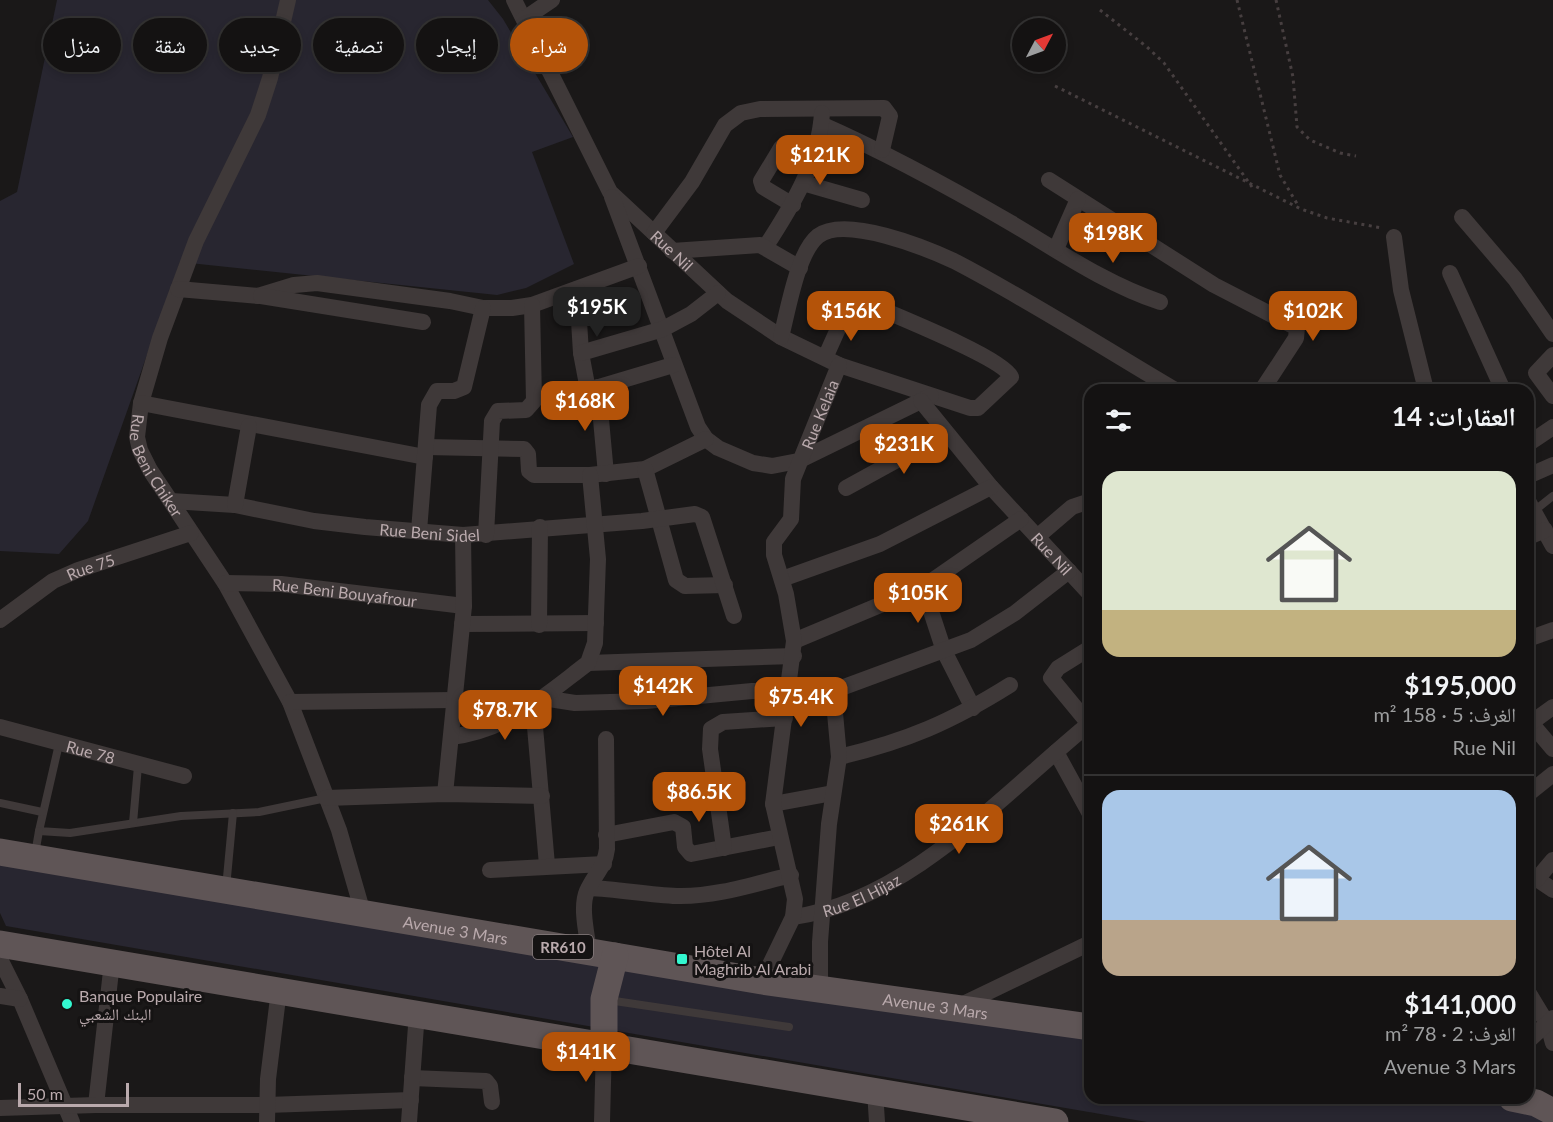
<!DOCTYPE html>
<html lang="ar">
<head>
<meta charset="utf-8">
<style>
	body { margin:0; font-family:Lato,"Noto Naskh Arabic",sans-serif; background:#212020; color:#f1f3f6; direction:rtl; height:100vh; display:flex; flex-direction:column; font-size:22px; white-space:nowrap }
	* { box-sizing:border-box; margin:0 }
	p { font-size:20px; color:#9d9e9f }
	.icon { flex:none; width:33px; height:33px; fill:none; stroke:currentColor; stroke-width:2; stroke-linecap:round; stroke-linejoin:round }
	.map { position:relative; flex:1; overflow:hidden; direction:ltr }
	.panel { position:absolute; left:1084px; top:384px; width:450px; height:720px; display:flex; flex-direction:column; background:#141212; border-radius:18px; box-shadow:0 3px 9px #0003,0 0 0 2px #333232; direction:rtl }
	.panel>* { flex:none }
	.hud { position:absolute; left:18px; top:18px; width:570px; height:54px; direction:rtl; display:flex; gap:12px }
	.needle { width:39px; rotate:49deg }
	.controls { position:absolute; left:1012px; top:18px; display:grid; gap:12px }
	.controls a { display:grid; place-items:center; width:54px; height:54px; border-radius:50%; background:#141212; box-shadow:0 3px 9px #0003,0 0 0 2px #333232; font-size:30px }
	.scale { position:absolute; left:18px; bottom:15px; width:111px; box-sizing:border-box; padding-left:6px; border:3px solid #baaaad; border-top:0; font-size:16px; line-height:21px; white-space:nowrap; color:#baaaad; -webkit-text-stroke:4px #151313; paint-order:stroke }
	.price { position:absolute; translate:-50% -51px; padding:0 14px; border-radius:12px; background:#b45309; color:#fff; font-size:20px; line-height:39px; filter:drop-shadow(0 2px 3px #0008) }
	.price::after { content:''; position:absolute; left:50%; top:36px; width:18px; height:14px; margin-left:-9px; background:inherit; clip-path:polygon(0 0,100% 0,50% 100%) }
	.price.selected { background:#222; color:#fff }
	ul { padding:0; list-style:none }
	li { display:grid; align-content:center; gap:12px; height:318px; padding:0 18px }
	li+li { border-top:2px solid #333232 }
	li span { display:grid; place-items:center; height:186px; border-radius:18px; color:#555 }
	li>.icon { margin-inline-start:auto }
	span .icon { width:108px; height:108px; fill:#fffc; stroke-width:1 }
	li b { font-size:26px }
	h2 { display:flex; justify-content:space-between; align-items:center; height:72px; padding:0 18px; font-size:26px }
	.chip { padding:0 21px; border-radius:27px; background:#141212; box-shadow:0 3px 9px #0003,0 0 0 2px #333232; font-size:21px; line-height:54px }
	.chip.selected { background:#b45309; color:#fff }
	.map>svg:first-child { display:block }
</style>
</head>
<body>
<div class="map">
<svg width="1553" height="1122" viewBox="0 0 1553 1122">
	<rect width="100%" height="100%" fill="#1a1818"/>
	<g fill="#282630">
		<polygon points="57,0 488,0 503,19 573,137 532,152 574,264 526,288 497,295 180,262 88,521 59,554 0,551 0,201 17,192"/>
		<polygon points="0,863 1090,1033 1090,1098 1473,1098 1521,1107 1553,1122 1147,1122 6,926 0,913"/>
	</g>
	<g fill="none" stroke-linecap="round" stroke-linejoin="round">
		<g stroke="#473f40" stroke-width="3" stroke-dasharray="3 4.5" stroke-linecap="butt">
			<polyline points="1237,0 1280,175 1299,207"/>
			<polyline points="1276,0 1293,77 1297,127 1310,140 1340,153 1356,156"/>
			<polyline points="1100,10 1147,47 1164,63 1252,187"/>
			<polyline points="1055,86 1301,209 1327,218 1382,228"/>
		</g>
		<g stroke="#3f3939" stroke-width="8">
			<polyline points="1534,511 1553,496"/>
			<polyline points="59,744 39,831 70,833 181,816 259,812 326,798"/>
			<polyline points="0,803 42,812"/>
			<polyline points="133,823 138,766"/>
			<polyline points="35,854 39,831"/>
			<polyline points="226,888 233,813"/>
			<polyline points="608,1000 789,1027"/>
		</g>
		<g stroke="#3f3939" stroke-width="16">
			<path id="s1" d="M288 0 270 78 258 115 196 241 160 338 141 403 137 437 140 450 150 470 225 583 290 702 339 830 363 913"/>
			<path id="s2" d="M514 0 610 192 727 301 781 337 839 365 970 408H978L1011 377C1004 358 889 313 864 302L851 305 846 311 825 358"/>
			<polyline points="524,19 552,0"/>
			<path d="M821 124C887 153 949 187 1011 223 1060 252 1106 284 1160 302"/>
			<polyline points="1049,180 1214,285 1297,328 1296,338 1262,390"/>
			<polyline points="803,183 862,200"/>
			<polyline points="612,197 698,427 706,439 718,448 753,463 772,466 798,461 931,396"/>
			<polyline points="793,205 763,187 761,181 781,148 811,157"/>
			<polyline points="1462,217 1515,279 1553,334"/>
			<polyline points="654,233 692,182 725,125 741,113 760,109 884,108 890,116 882,150"/>
			<polyline points="1394,237 1401,290 1426,390"/>
			<path d="M766 246C792 206 819 162 822 113"/>
			<polyline points="1056,249 1078,199"/>
			<polyline points="672,251 760,245 800,268"/>
			<polyline points="1450,273 1503,390"/>
			<polyline points="178,289 258,296 294,285 317,283 450,301 483,308 512,308 532,305 639,266"/>
			<polyline points="577,289 581,353 588,390"/>
			<polyline points="261,296 423,322"/>
			<path d="M781 337C788 311 797 253 818 236 845 215 926 248 954 261 1029 300 1102 347 1175 390"/>
			<polyline points="581,353 663,329 691,314 718,293"/>
			<polyline points="1553,355 1536,373 1553,396"/>
			<polyline points="598,387 606,474"/>
			<polyline points="569,396 673,365"/>
			<path id="s3" d="M921 401 991 487 1090 594"/>
			<polyline points="141,403 425,457"/>
			<polyline points="1528,444 1553,427"/>
			<polyline points="426,447 524,449 528,454 529,471 534,475 590,475 645,469 706,439"/>
			<polyline points="645,469 676,580 685,586 725,585"/>
			<polyline points="1528,476 1553,465"/>
			<polyline points="846,488 946,433"/>
			<path id="s4" d="M171 501 235 505 314 521 365 527 463 535 642 521 695 514 702 517 734 616"/>
			<polyline points="1528,501 1553,546"/>
			<polyline points="235,505 249,426"/>
			<polyline points="419,531 429,405 437,391 454,391 464,387 483,308"/>
			<polyline points="486,535 492,421 498,411 526,410 534,401 532,305"/>
			<polyline points="1037,537 1072,507 1090,501"/>
			<polyline points="1528,537 1545,530"/>
			<polyline points="782,579 880,544 991,487"/>
			<path id="s5" d="M225 583 281 584 464 606"/>
			<polyline points="923,587 944,651 973,708"/>
			<path id="s6" d="M0 620 53 581 78 570 191 533"/>
			<polyline points="462,624 596,623"/>
			<polyline points="539,625 540,527"/>
			<polyline points="1528,639 1553,630"/>
			<polyline points="794,641 923,587 1021,519"/>
			<polyline points="588,663 794,656"/>
			<polyline points="543,698 575,703 646,701 752,691 833,691 971,640 1015,613 1069,571"/>
			<polyline points="290,702 454,700"/>
			<polyline points="533,704 547,865"/>
			<polyline points="1531,723 1553,749"/>
			<polyline points="1089,724 1051,678 1058,668 1090,648"/>
			<polyline points="1528,725 1553,707"/>
			<path id="s7" d="M0 727 184 776"/>
			<path d="M451 737C508 730 543 697 588 663L595 643 598 559 590 475"/>
			<polyline points="1056,752 1090,814"/>
			<path d="M839 757C907 741 951 722 1010 685"/>
			<polyline points="445,794 464,606 463,535"/>
			<polyline points="1528,794 1553,774"/>
			<polyline points="326,798 445,794 542,796"/>
			<polyline points="773,804 833,793"/>
			<polyline points="606,835 674,822 683,827 685,847 691,854 779,837"/>
			<polyline points="724,848 710,749 711,729 723,722 785,718"/>
			<polyline points="490,870 604,864"/>
			<polyline points="1528,873 1553,890"/>
			<polyline points="1537,879 1553,860"/>
			<path d="M589 888C618 889 648 895 677 896 716 897 754 884 791 875"/>
			<path id="s8" d="M793 917C908 901 1003 794 1090 723"/>
			<path d="M589 951C587 934 580 907 587 891 594 875 605 867 607 849L606 739"/>
			<polyline points="0,959 20,999 72,1122"/>
			<path id="s9" d="M762 981 793 917 795 899 773 804 794 641 786 594 774 555V542L791 519 793 479 839 365"/>
			<polyline points="820,990 820,942 829,824 839,757 833,691"/>
			<polyline points="1528,992 1548,1025 1553,1043"/>
			<polyline points="0,996 20,999"/>
			<polyline points="957,1007 1090,943"/>
			<polyline points="1528,1041 1553,1018"/>
			<polyline points="412,1078 486,1081 490,1086 492,1102"/>
			<polyline points="875,1091 877,1122"/>
			<polyline points="96,1105 112,962"/>
			<polyline points="0,1108 96,1105 267,1105 411,1100"/>
			<polyline points="267,1122 268,1079 279,990"/>
			<polyline points="409,1122 417,1012"/>
			<polyline points="602,1122 604,1044"/>
		</g>
		<g stroke="#5f5556" stroke-width="27">
			<path id="s10" d="M0 852 762 981 1090 1027"/>
			<polyline points="0,944 1055,1122"/>
			<polyline points="604,1044 604,999 615,956"/>
			<polyline points="1512,1098 1536,1103 1553,1112"/>
		</g>
	</g>
	<g fill="#33f8d0" stroke="#151313" stroke-width="2">
		<rect x="676" y="953" width="12" height="12" rx="3"/>
		<circle cx="67" cy="1004" r="6"/>
	</g>
	<g text-anchor="middle" dominant-baseline="central" stroke-width="6" stroke-linejoin="round" paint-order="stroke">
		<rect fill="#151313" stroke="#887d7f" stroke-width="1.5" x="533" y="935" width="60" height="24" rx="4.5"/>
		<g font-size="15" font-weight="bold" fill="#baaaad">
			<text x="563" y="947">RR610</text>
		</g>
		<g font-size="16" fill="#baaaad" stroke="#151313">
			<text stroke="none"><textPath href="#s2" startOffset="300">Rue Nil</textPath></text>
			<text stroke="none"><textPath href="#s9" startOffset="591">Rue Kelaia</textPath></text>
			<text stroke="none"><textPath href="#s1" startOffset="498">Rue Beni Chiker</textPath></text>
			<text stroke="none"><textPath href="#s4" startOffset="261">Rue Beni Sidel</textPath></text>
			<text stroke="none"><textPath href="#s3" startOffset="201">Rue Nil</textPath></text>
			<text stroke="none"><textPath href="#s6" startOffset="106">Rue 75</textPath></text>
			<text stroke="none"><textPath href="#s5" startOffset="120">Rue Beni Bouyafrour</textPath></text>
			<text stroke="none"><textPath href="#s7" startOffset="94">Rue 78</textPath></text>
			<text stroke="none"><textPath href="#s8" startOffset="72">Rue El Hijaz</textPath></text>
			<text stroke="none"><textPath href="#s10" startOffset="462">Avenue 3 Mars</textPath></text>
			<text stroke="none"><textPath href="#s10" startOffset="948">Avenue 3 Mars</textPath></text>
		</g>
		<g font-size="16" fill="#baaaad" stroke="#151313" text-anchor="start">
			<text x="694" y="950">Hôtel Al<tspan x="694" dy="18">Maghrib Al Arabi</tspan></text>
			<text x="79" y="995">Banque Populaire<tspan x="79" dy="18">البنك الشعبي</tspan></text>
		</g>
	</g>
</svg>
<div class="controls">
<a><svg class="needle" viewBox="-14 -14 28 28"><path d="M0-13l5 13h-10z" fill="#e53935"/><path d="M0 13l5-13h-10z" fill="#9d9e9f"/></svg></a>
</div>
<div class="scale">50 m</div>
<b class="price" style="left:820px;top:186px">$121K</b>
<b class="price" style="left:1113px;top:264px">$198K</b>
<b class="price selected" style="left:597px;top:338px">$195K</b>
<b class="price" style="left:851px;top:342px">$156K</b>
<b class="price" style="left:1313px;top:342px">$102K</b>
<b class="price" style="left:585px;top:432px">$168K</b>
<b class="price" style="left:904px;top:475px">$231K</b>
<b class="price" style="left:918px;top:624px">$105K</b>
<b class="price" style="left:663px;top:717px">$142K</b>
<b class="price" style="left:801px;top:728px">$75.4K</b>
<b class="price" style="left:505px;top:741px">$78.7K</b>
<b class="price" style="left:699px;top:823px">$86.5K</b>
<b class="price" style="left:959px;top:855px">$261K</b>
<b class="price" style="left:586px;top:1083px">$141K</b>
<div class="hud">
<a class="chip selected">شراء</a>
<a class="chip">إيجار</a>
<a class="chip">تصفية</a>
<a class="chip">جديد</a>
<a class="chip">شقة</a>
<a class="chip">منزل</a>
</div>
<section class="panel">
<h2>العقارات: 14<svg class="icon" aria-label="filters" viewBox="0 0 24 24"><path d="M4 7h16M4 17h16"/><circle cx="9" cy="7" r="2"/><circle cx="15" cy="17" r="2"/></svg></h2>
<ul>
<li><span style="background:linear-gradient(#dfe7d0 75%,#c2b280 0)"><svg class="icon" aria-label="home" viewBox="0 0 24 24"><path d="M3 11l9-7 9 7M6 9v11h12V9"/></svg></span><div><b>$195,000</b><p>الغرف: 5 · 158 m²</p><p>Rue Nil</p></div></li>
<li><span style="background:linear-gradient(#a9c7e8 70%,#b9a48a 0)"><svg class="icon" aria-label="home" viewBox="0 0 24 24"><path d="M3 11l9-7 9 7M6 9v11h12V9"/></svg></span><div><b>$141,000</b><p>الغرف: 2 · 78 m²</p><p>Avenue 3 Mars</p></div></li>
</ul>
</section>
</div>
</body>
</html>
